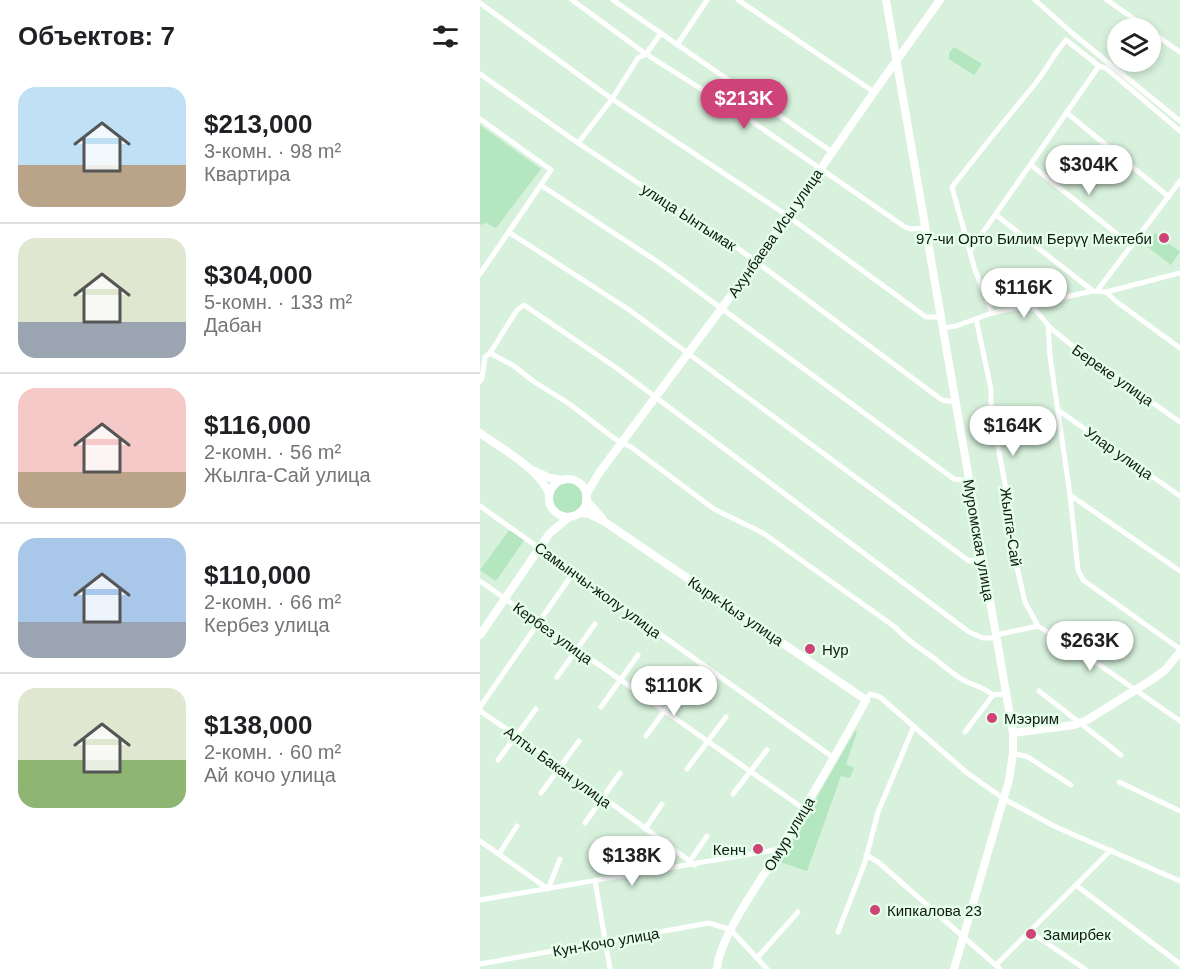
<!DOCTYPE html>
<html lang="ru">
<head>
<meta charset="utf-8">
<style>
	body { margin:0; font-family:Arial,sans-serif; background:#f6f6f6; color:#202124; height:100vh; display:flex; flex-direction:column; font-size:22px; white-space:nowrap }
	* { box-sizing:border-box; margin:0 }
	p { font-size:20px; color:#757577 }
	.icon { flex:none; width:33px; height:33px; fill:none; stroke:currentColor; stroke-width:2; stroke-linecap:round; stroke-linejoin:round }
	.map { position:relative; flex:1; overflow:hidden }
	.sheet { display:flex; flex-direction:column; background:#fff; width:480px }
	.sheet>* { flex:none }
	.fabs { position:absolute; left:627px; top:18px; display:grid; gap:12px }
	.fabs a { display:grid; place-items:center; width:54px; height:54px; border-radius:50%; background:#fff; box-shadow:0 3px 9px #0003; font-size:30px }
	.price { position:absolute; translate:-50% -51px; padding:0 14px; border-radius:21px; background:#fff; color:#222; font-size:20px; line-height:39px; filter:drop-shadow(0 2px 3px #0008) }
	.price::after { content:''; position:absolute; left:50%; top:36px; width:18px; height:14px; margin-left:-9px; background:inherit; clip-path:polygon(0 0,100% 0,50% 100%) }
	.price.on { background:#cf4478; color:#fff }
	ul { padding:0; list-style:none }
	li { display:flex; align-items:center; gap:18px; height:150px; padding:0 18px }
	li+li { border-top:2px solid #e0e0e0 }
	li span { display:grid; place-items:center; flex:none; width:168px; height:120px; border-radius:18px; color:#555 }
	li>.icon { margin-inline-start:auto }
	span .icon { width:72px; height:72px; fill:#fffc; stroke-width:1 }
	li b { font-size:26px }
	h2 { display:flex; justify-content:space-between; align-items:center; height:72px; padding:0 18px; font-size:26px }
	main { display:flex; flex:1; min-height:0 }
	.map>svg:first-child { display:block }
</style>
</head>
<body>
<main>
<section class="sheet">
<h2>Объектов: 7<svg class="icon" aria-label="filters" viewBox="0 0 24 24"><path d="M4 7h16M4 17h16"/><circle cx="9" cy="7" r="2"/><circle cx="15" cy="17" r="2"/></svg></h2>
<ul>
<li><span style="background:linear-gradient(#bfe0f5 65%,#b9a48a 0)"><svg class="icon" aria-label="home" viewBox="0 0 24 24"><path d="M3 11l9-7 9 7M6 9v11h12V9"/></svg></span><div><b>$213,000</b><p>3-комн. · 98 m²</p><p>Квартира</p></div></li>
<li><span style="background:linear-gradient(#dfe7d0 70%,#9aa5b1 0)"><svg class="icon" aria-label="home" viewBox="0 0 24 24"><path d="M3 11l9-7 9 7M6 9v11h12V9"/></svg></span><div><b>$304,000</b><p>5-комн. · 133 m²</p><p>Дабан</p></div></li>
<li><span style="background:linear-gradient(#f6c9c9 70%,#b9a48a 0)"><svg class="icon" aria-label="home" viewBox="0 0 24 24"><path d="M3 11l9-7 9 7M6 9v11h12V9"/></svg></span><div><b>$116,000</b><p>2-комн. · 56 m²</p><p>Жылга-Сай улица</p></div></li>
<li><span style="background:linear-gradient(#a9c7e8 70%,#9aa5b1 0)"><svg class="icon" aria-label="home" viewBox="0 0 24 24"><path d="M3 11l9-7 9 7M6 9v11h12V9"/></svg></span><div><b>$110,000</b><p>2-комн. · 66 m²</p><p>Кербез улица</p></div></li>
<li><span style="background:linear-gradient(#dfe7d0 60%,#8fb573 0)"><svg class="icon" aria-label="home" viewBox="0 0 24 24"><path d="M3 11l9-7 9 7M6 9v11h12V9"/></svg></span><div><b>$138,000</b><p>2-комн. · 60 m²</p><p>Ай кочо улица</p></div></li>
</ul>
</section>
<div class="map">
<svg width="700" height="969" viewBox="0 0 700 969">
	<rect width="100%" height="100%" fill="#d7f1dc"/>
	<g fill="#b4e6bf">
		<polygon points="474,47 502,64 494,75 469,59 469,53"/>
		<polygon points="0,125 61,169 16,228 6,223 0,225"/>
		<polygon points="675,233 700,252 691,265 665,245"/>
		<circle cx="88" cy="498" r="15"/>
		<polygon points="30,529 45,539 16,581 0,570"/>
		<polygon points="375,731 377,732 366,764 374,768 370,778 361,776 327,871 300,862"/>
	</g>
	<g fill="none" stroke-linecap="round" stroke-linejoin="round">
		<g stroke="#fff" stroke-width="5">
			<polyline points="92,0 166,54 267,118 425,227 431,229 444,228"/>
			<polyline points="133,0 352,152"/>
			<polyline points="258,0 394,92"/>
			<polyline points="555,0 592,33 700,121"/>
			<polyline points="627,0 667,28"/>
			<polyline points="0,3 132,99 308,216 446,317 460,317"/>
			<polyline points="670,31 700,52"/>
			<polyline points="197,45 227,0"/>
			<polyline points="0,74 98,143 227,229 236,232 462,400 475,402"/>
			<polyline points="587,113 689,197"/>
			<polyline points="0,119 71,170 0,274"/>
			<polyline points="98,143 132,99 158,58 166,54 181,33"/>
			<polyline points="551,165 652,246"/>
			<polyline points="62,186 181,264 474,479 489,481"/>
			<polyline points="516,215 613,291"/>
			<polyline points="30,233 148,309 489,561 501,559"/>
			<polyline points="490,251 619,66"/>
			<polyline points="617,291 700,181"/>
			<polyline points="626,292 637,302 700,348"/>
			<polyline points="552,306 568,325 570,356 590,495 598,570 603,580 700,649"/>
			<path d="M512 313 495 270 472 187C498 154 524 121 551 89 564 74 573 55 586 40L619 66 626 68 700 131"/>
			<polyline points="496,319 511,389 511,410 527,494 535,559 545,602 558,626"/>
			<polyline points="568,326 595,348 700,422"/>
			<polyline points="462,328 476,326 512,313 613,291 626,292 700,273"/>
			<path d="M10 353 34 366 53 381 91 405 135 439 151 447 234 509 283 533 415 627C428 642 445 651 460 663 468 669 474 675 483 680 495 686 501 686 513 695L525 694"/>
			<polyline points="0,381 2,378 5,357 10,353 37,310 44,305 138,369 489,632 503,638 516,638"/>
			<polyline points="578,410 700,496"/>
			<polyline points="590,495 700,571"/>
			<polyline points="0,506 354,758"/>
			<polyline points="0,581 324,809"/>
			<polyline points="516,635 558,626 611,659 700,721"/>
			<polyline points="77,677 115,624"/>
			<polyline points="559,691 641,755"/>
			<polyline points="386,700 390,694 400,697 486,772 524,799 576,827 700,881"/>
			<polyline points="0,707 93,573"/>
			<polyline points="121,707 158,655"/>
			<polyline points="0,711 78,764 215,865"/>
			<polyline points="485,732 513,695"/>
			<polyline points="166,736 204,684"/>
			<polyline points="533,753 548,757 591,785"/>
			<polyline points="18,760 56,709"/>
			<polyline points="207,769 246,717"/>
			<polyline points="639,782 700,811"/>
			<polyline points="61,793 99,741"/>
			<polyline points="253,794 287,750"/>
			<polyline points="105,823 140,773"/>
			<polyline points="165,829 182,804"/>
			<polyline points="0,841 68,889 80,859"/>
			<polyline points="19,854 37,826"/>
			<polyline points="386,855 398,862 520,969"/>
			<polyline points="210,861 227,836"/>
			<polyline points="115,881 130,969"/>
			<polyline points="597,886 700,964"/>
			<polyline points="0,900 300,849"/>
			<polyline points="549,931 605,969"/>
			<polyline points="358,932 385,862 398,812 434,726"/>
			<polyline points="277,958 318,912"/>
			<polyline points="0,964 229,923 251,930 287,969"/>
			<polyline points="516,965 631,850"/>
		</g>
		<g stroke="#fff" stroke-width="8">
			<polyline points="406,0 533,733 533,753 529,780 474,969"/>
			<path d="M0 433C22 449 60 469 69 494"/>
			<polyline points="55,471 70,478 83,480"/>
			<polyline points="106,500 122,518"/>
			<path d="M99 513 109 514 125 522 386 700C359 750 330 799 301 848 283 877 239 937 237 969"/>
			<polyline points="533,733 594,725 607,720 673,679 685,670 700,652"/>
		</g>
		<g stroke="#fff" stroke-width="8">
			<circle cx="88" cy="498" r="19"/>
			<polyline points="106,495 119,473 276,262 394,92 460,0"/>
			<polyline points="0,635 69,534 89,517"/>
		</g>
	</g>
	<g fill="#cf4478" stroke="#e4fee9" stroke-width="2">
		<circle cx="684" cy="238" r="6"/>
		<circle cx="330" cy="649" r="6"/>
		<circle cx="512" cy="718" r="6"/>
		<circle cx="278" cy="849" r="6"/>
		<circle cx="395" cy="910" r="6"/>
		<circle cx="551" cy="934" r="6"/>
	</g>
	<g text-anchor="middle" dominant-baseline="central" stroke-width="5" stroke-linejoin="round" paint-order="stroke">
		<g font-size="15" fill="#101912" stroke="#e4fee9">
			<text transform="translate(209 217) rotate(33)">улица Ынтымак</text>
			<text transform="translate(295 233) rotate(-55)">Ахунбаева Исы улица</text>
			<text transform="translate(633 375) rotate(35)">Береке улица</text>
			<text transform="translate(639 453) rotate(35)">Улар улица</text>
			<text transform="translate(531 527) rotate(82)">Жылга-Сай</text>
			<text transform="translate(499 540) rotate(80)">Муромская улица</text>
			<text transform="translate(118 590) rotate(36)">Самынчы-жолу улица</text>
			<text transform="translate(256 611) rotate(34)">Кырк-Кыз улица</text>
			<text transform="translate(73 633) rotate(36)">Кербез улица</text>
			<text transform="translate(78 767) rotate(36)">Алты Бакан улица</text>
			<text transform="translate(309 834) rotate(-59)">Омур улица</text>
			<text transform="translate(126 942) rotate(-10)">Кун-Кочо улица</text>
		</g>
		<g font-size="15" fill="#101912" stroke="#e4fee9" text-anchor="start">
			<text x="672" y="238" text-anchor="end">97-чи Орто Билим Берүү Мектеби</text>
			<text x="342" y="649">Нур</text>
			<text x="524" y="718">Мээрим</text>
			<text x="266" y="849" text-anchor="end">Кенч</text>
			<text x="407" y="910">Кипкалова 23</text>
			<text x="563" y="934">Замирбек</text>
		</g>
	</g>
</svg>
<div class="fabs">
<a><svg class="icon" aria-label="layers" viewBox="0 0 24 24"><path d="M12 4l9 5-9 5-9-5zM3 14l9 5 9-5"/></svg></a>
</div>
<b class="price on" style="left:264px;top:130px">$213K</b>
<b class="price" style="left:609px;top:196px">$304K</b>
<b class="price" style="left:544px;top:319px">$116K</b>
<b class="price" style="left:533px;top:457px">$164K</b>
<b class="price" style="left:610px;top:672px">$263K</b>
<b class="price" style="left:194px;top:717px">$110K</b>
<b class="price" style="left:152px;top:887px">$138K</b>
</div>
</main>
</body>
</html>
